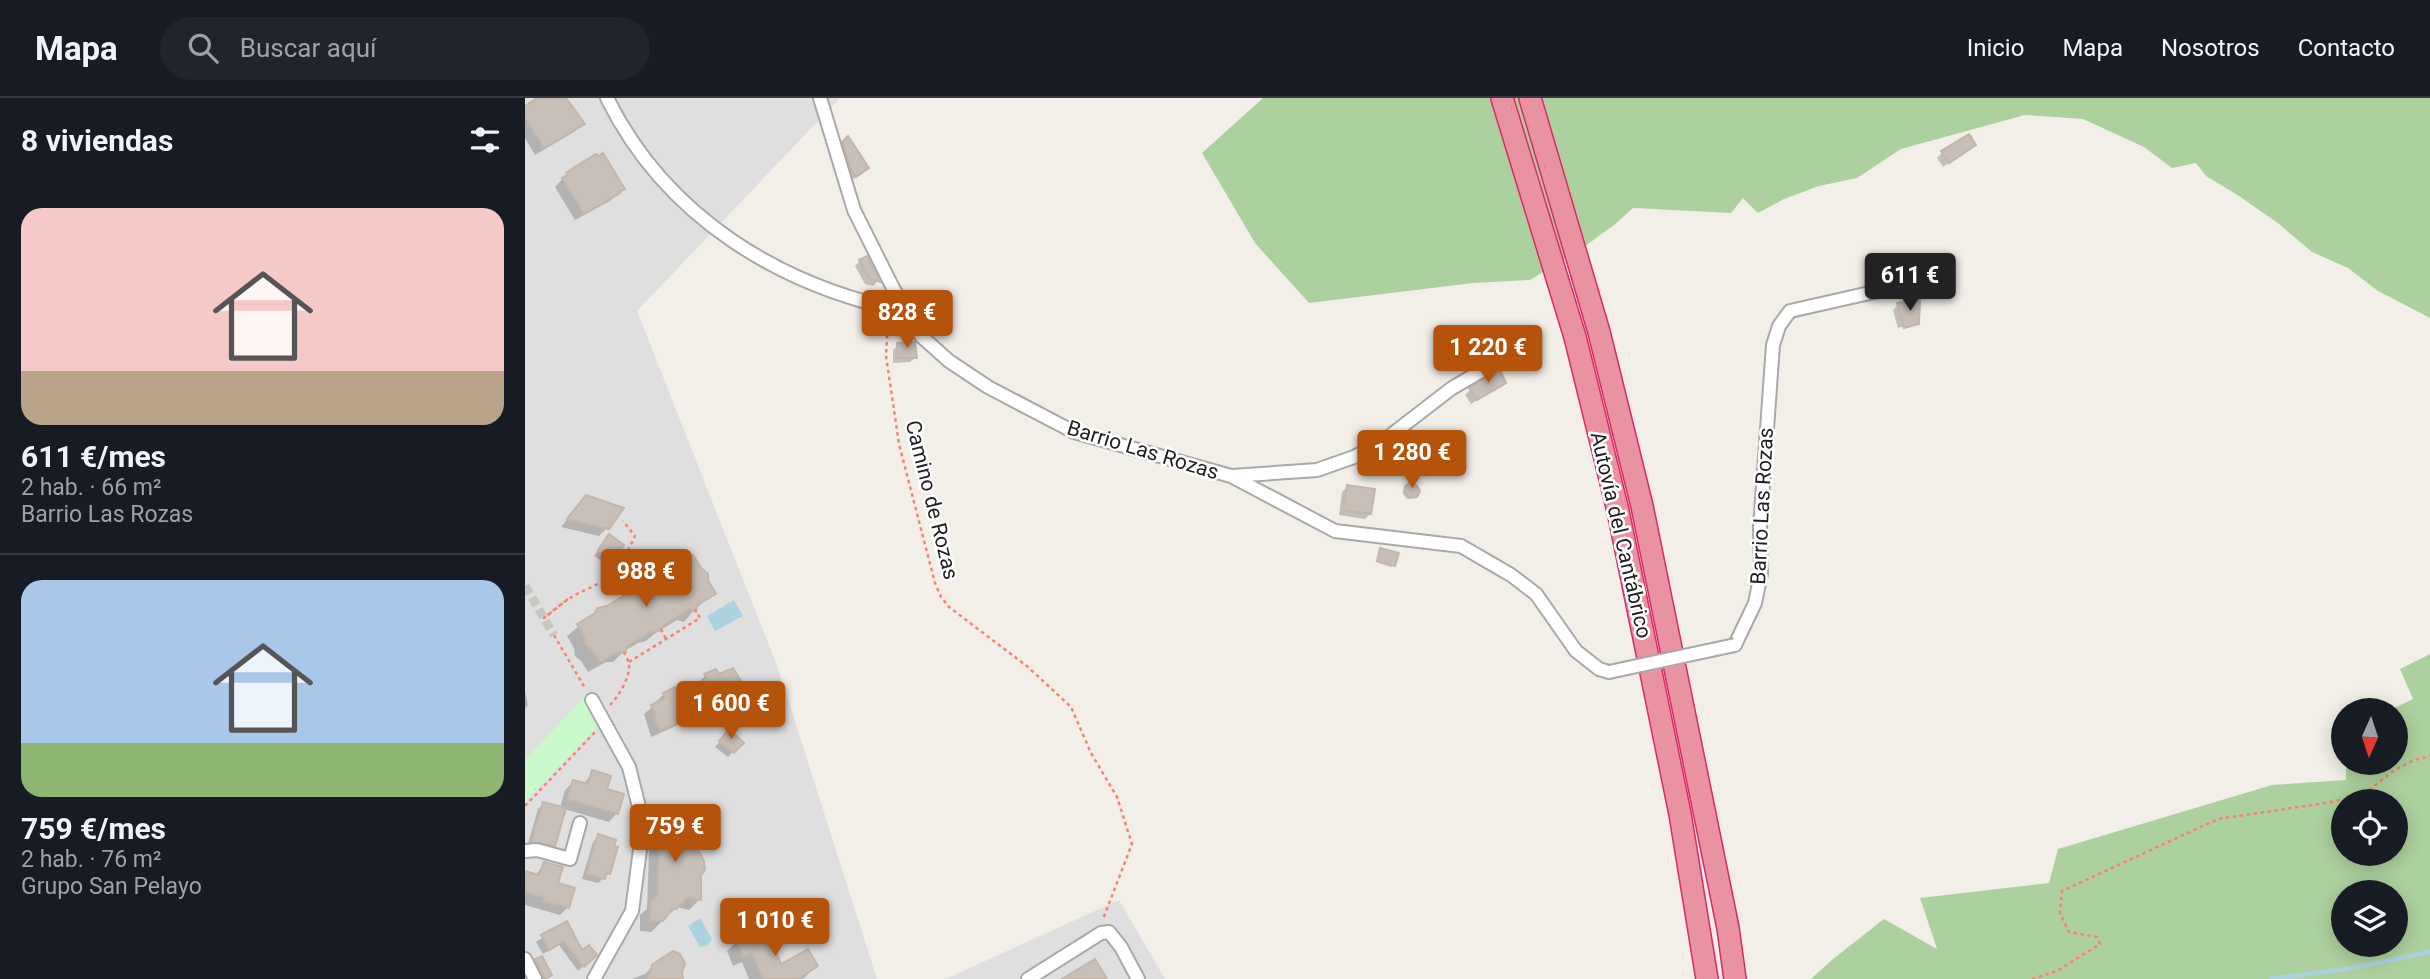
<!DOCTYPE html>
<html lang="es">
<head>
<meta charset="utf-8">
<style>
	body { margin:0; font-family:Roboto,sans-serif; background:#20242c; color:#f1f3f6; height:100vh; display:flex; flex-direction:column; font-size:26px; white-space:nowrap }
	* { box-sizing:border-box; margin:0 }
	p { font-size:23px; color:#9ea1a6 }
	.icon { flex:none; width:38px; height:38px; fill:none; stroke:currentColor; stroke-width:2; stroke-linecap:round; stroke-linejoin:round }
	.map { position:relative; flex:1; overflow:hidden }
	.details { display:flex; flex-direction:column; background:#171b24; width:525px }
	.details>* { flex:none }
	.needle { width:46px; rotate:183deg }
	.fabs { position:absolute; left:1806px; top:600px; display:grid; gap:14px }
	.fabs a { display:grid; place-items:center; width:77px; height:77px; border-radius:50%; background:#171b24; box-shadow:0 4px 18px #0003; font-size:35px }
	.price { position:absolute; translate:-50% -60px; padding:0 16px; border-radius:7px; background:#b45309; color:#fff; font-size:23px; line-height:46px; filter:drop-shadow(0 2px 4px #0008) }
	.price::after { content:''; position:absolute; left:50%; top:42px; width:21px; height:16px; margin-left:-10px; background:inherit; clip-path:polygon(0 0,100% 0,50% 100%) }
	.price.on { background:#222; color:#fff }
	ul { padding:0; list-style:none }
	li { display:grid; align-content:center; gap:14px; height:371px; padding:0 21px }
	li+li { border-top:2px solid #363941 }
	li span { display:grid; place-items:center; height:217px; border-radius:21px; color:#555 }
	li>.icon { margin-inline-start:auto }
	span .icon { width:126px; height:126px; fill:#fffc; stroke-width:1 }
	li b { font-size:30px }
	h2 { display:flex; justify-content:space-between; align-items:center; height:84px; padding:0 21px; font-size:30px }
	header { display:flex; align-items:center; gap:42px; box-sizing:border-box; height:98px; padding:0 35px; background:#171b24; border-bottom:2px solid #363941 }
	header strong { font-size:33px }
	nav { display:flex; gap:38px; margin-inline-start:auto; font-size:24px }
	.search { width:490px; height:63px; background:#20242c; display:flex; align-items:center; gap:18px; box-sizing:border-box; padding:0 24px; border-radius:38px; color:#9ea1a6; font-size:26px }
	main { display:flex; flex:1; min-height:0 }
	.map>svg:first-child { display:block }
</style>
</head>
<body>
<header>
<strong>Mapa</strong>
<div class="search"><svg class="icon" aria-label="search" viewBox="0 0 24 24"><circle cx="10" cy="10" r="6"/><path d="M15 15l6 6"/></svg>Buscar aquí</div>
<nav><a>Inicio</a><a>Mapa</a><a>Nosotros</a><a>Contacto</a></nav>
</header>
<main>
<section class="details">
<h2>8 viviendas<svg class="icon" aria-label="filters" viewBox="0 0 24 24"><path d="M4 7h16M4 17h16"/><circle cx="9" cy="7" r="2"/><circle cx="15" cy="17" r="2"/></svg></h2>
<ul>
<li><span style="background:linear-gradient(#f6c9c9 75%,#b9a48a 0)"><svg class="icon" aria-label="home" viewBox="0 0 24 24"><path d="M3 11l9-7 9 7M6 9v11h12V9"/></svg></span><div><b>611 €/mes</b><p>2 hab. · 66 m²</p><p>Barrio Las Rozas</p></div></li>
<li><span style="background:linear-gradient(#a9c7e8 75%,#8fb573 0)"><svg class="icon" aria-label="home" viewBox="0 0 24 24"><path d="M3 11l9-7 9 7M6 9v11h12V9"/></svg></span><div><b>759 €/mes</b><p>2 hab. · 76 m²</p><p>Grupo San Pelayo</p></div></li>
</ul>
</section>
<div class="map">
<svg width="1905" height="881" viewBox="0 0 1905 881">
	<rect width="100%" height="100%" fill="#f2efe9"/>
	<g fill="#e0dfdf">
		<polygon points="0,0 315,0 112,213 253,570 352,881 0,881"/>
		<polygon points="594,802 640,881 421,881"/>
	</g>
	<g fill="#add19e" fill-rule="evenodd">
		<polygon points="738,0 1905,0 1905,220 1853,193 1823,170 1787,154 1754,126 1714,98 1681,78 1671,65 1647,70 1619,49 1558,21 1500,17 1376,51 1332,80 1294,88 1259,101 1233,115 1218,100 1206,115 1108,110 1089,127 1056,151 1005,182 948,185 784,205 730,145 677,55"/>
		<path d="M1905 556V881H1286L1308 861 1359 821 1412 851 1395 800 1524 785 1533 751 1747 687 1821 682V665H1871V612H1865L1888 601 1875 571ZM1818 704H1871V756H1818ZM1818 794H1871V847H1818Z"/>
	</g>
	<polygon fill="#c8facc" points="61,597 77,624 0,704 0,662"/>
	<g fill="#aad3df">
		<polygon points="209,502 218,518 190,533 182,518"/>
		<polygon points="231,583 242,589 231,613 219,607"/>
		<polygon points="175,820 187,841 182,848 175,849 163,828"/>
	</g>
	<g fill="#0003">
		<polygon points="16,0 42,0 58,25 49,34 10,57 0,40 0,10"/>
		<polygon points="323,41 337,75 325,83 313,50"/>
		<polygon points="1449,47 1418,69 1412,60 1417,55"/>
		<polygon points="42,76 97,91 85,103 50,122 30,89"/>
		<polygon points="335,163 353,183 348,188 340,186 330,168"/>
		<polygon points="1373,207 1392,225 1389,228 1389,225 1373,230 1368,212"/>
		<polygon points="373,247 391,259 385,264 368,265 368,252"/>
		<polygon points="979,285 946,306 940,297 945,292"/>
		<polygon points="822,389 845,416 840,421 814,417 817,394"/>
		<polygon points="881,389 890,398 888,400 882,401 878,396"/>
		<polygon points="61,399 82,430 74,438 36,429"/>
		<polygon points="79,444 87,461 81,466 69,458"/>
		<polygon points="856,452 868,467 866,469 851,464"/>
		<polygon points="143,470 182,483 189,496 170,511 159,524 152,522 129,536 121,543 113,545 99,553 88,564 81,564 63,574 56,563 50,558 49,550 42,538 73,512 83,509 133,480"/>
		<polygon points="180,578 193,578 220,593 212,601 126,639 119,616 131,606 131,604 139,596 152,597 172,586"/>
		<polygon points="0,593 3,607 0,611"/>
		<polygon points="204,633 216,645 203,659 190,649"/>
		<polygon points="68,674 92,715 84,724 39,711 28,747 23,752 2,749 13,711 18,706 35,710 40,692 49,683 58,687"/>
		<polygon points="130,710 155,722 167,744 174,777 175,801 164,812 152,809 126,834 115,833 115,817 122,811 124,755 124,740 118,739 119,721"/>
		<polygon points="74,738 84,775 73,785 57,781 68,744"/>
		<polygon points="19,766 43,809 35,817 0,807 0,775 10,778"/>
		<polygon points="41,825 57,855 70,857 53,873 34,847 18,856 11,844"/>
		<polygon points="212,843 255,868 291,868 278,881 224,881 217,864 208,868 202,853"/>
		<polygon points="11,863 25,877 21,881 11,881 6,868"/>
		<polygon points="128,868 155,875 156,881 107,881 120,876"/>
	</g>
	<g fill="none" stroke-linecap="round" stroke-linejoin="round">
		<polyline stroke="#aad3df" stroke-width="4.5" points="1747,881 1827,870 1905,854"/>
	</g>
	<g fill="#c7bfb8" stroke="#c4b6ab" stroke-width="2">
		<polygon points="12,0 41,0 60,26 19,50 0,19 0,8"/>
		<polygon points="1444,36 1451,47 1424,65 1416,53"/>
		<polygon points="323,38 344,70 331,79 326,72 317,44"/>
		<polygon points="78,55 100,91 94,94 95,95 59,116 37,80 42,77 41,75 51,68 71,56 73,58"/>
		<polygon points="342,158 355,184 345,181 334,162"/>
		<polygon points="1395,201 1394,226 1379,230 1372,205"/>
		<polygon points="390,244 392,260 373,260 372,245"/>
		<polygon points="975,272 981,285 952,302 944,290"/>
		<polygon points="886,384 892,388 895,393 892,399 885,400 879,394 880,388"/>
		<polygon points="822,387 850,391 846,416 818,412"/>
		<polygon points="61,397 99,410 84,431 42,421"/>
		<polygon points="84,436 99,447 88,463 73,452"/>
		<polygon points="855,450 874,455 870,468 852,463"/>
		<polygon points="168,457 176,470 183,476 183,482 191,496 172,507 171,514 165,511 139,527 134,533 126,534 101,549 101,554 93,554 75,564 67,552 60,546 59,538 52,526 70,515 72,510 82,508 103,495 107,490 117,487 142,473 143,468 152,467"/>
		<polygon points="208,570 222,593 135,632 128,619 131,618 126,607 140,600 138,595 150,589 152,595 182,581 179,576 191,571 194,576"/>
		<polygon points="204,631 219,645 209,655 194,643"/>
		<polygon points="67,672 86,678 82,691 99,696 93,716 42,701 48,682 63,686"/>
		<polygon points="18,704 41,710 30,748 6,744"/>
		<polygon points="129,708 148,709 151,712 156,712 156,721 161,727 161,731 168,736 168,743 179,763 180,771 176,778 176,802 164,799 151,811 147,811 138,823 125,822 126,804 132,798 134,742 135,730 129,728"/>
		<polygon points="73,736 91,742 89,748 93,749 85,776 81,775 80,781 61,776"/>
		<polygon points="19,764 38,769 33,785 50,790 44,810 18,803 19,800 0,794 0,773 14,777"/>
		<polygon points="42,823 57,852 64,847 72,857 59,869 39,843 24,852 16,837"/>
		<polygon points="240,829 256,866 283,851 293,868 273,881 238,881 227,855 218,859 211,842"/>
		<polygon points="148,853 155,856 160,865 157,875 158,881 123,881 127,867"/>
		<polygon points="17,858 27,877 20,881 10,861"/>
		<polygon points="570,861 582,881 537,881"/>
	</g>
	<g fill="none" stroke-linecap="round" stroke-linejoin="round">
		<polyline stroke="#c8c6c1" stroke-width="9" stroke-dasharray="9 4.5" stroke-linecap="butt" points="0,488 29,537"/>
		<defs>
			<g id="minor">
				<path d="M82 0C141 119 254 188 382 214"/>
				<polyline points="295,0 329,112 368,190 396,238 424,263 463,289 549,334 706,378 810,433 936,448 986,477 1011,496 1051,553 1074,571 1084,574"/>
				<polyline points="707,378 792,372 829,359 857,344 927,290 984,257"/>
				<polyline points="1210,547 1230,505 1236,476 1235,429 1248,247 1254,228 1265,213 1358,192"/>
				<polyline points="67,602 104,669 115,713 117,736 107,813 69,881"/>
				<polyline points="0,753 12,752 45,761 55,725"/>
				<polyline points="0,861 10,881"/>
				<polyline points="503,881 576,835 584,834 596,849 613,881"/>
			</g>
			<g id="motorway">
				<polyline points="977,0 1050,239 1093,413 1155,716 1182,881"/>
				<polyline points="1005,0 1074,234 1117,408 1203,830 1210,881"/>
			</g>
		</defs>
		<use href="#minor" stroke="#a9a9a9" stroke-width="16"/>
		<use href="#motorway" stroke="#dc2a67" stroke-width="24"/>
		<g stroke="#fa8072" stroke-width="2.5" stroke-dasharray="3.5 3.5" stroke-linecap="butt">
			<polyline points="363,223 361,258 374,346 410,485 416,499 424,509 503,569 546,609 566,655 592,699 607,746 578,821"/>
			<path d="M43 501 19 520C29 512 38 504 50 497 63 490 77 486 87 475 97 465 104 451 110 438L98 423"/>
			<polyline points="136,531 141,541"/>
			<polyline points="29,537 60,590"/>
			<polyline points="104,564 175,520 170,511"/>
			<path d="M85 607C94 598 106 578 104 565 104 564 99 555 99 554"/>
			<polyline points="0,708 70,634"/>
			<polyline points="1507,881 1532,873 1575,846 1572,839 1544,834 1535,816 1537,793 1693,721 1801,705 1838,697 1868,673 1889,662 1905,658"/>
		</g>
		<use href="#minor" stroke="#fff" stroke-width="12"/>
		<use href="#motorway" stroke="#e892a2" stroke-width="21"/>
		<defs>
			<polyline id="minor-bridge" points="1084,574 1210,547"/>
		</defs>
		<use href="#minor-bridge" stroke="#a9a9a9" stroke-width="16" stroke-linecap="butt"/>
		<use href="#minor-bridge" stroke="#fff" stroke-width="12"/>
	</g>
	<g text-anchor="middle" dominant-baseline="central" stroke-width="5" stroke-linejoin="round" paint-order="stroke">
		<g font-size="21" fill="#222" stroke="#fff">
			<text transform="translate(618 352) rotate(17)">Barrio Las Rozas</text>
			<text transform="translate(407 402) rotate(76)">Camino de Rozas</text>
			<text transform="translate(1237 408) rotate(-87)">Barrio Las Rozas</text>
			<text transform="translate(1096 437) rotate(77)">Autovía del Cantábrico</text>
		</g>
	</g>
</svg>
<div class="fabs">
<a><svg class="needle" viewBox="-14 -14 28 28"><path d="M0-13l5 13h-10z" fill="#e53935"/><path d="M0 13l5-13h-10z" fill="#9ea1a6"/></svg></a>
<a><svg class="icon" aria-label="locate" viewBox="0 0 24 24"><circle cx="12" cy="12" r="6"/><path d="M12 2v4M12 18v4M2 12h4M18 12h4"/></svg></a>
<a><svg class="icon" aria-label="layers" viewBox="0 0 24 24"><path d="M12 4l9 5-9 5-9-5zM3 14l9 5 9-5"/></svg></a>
</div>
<b class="price on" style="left:1385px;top:215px">611 €</b>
<b class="price" style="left:382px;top:252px">828 €</b>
<b class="price" style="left:963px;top:287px">1 220 €</b>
<b class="price" style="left:887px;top:392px">1 280 €</b>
<b class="price" style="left:121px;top:511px">988 €</b>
<b class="price" style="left:206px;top:643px">1 600 €</b>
<b class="price" style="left:150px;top:766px">759 €</b>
<b class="price" style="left:250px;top:860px">1 010 €</b>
</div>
</main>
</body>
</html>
